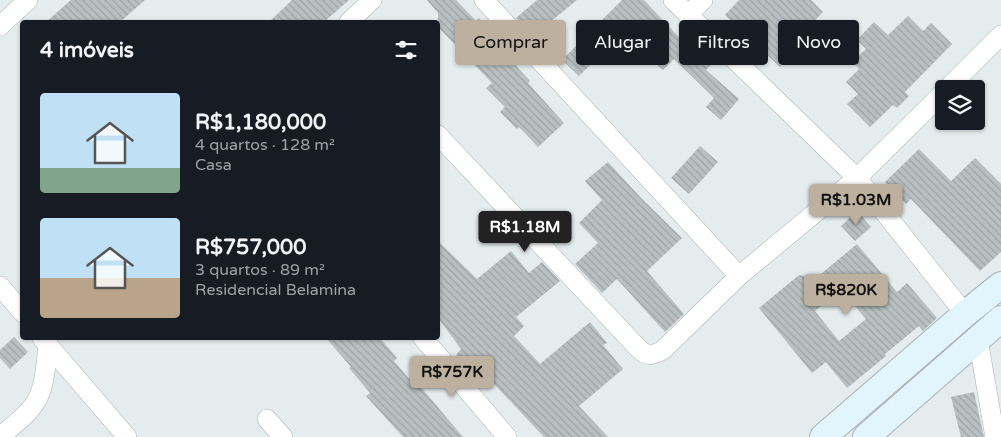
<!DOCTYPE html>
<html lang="pt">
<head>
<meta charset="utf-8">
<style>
	body { margin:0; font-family:"Varela Round",sans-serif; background:#242831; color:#f1f3f6; height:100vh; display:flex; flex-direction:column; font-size:19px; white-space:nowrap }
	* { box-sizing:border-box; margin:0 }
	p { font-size:16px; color:#9ea1a6 }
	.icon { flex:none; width:28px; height:28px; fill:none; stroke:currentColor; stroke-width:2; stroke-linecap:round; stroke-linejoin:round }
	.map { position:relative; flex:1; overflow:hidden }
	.details { position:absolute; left:20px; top:20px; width:420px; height:320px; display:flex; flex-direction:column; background:#171b24; border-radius:5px; box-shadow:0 1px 4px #0004 }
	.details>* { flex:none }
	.top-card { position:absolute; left:455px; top:20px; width:470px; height:45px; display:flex; gap:10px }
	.buttons { position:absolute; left:935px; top:80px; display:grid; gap:10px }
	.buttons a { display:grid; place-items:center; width:50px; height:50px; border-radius:5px; background:#171b24; box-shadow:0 1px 4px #0004; font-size:25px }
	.price { position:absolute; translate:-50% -42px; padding:0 11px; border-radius:5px; background:#bdb09e; color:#111; font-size:16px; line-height:32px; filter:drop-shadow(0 1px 2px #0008) }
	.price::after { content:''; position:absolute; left:50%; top:30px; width:15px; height:11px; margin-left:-8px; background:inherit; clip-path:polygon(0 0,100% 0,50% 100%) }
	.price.current { background:#222; color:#fff }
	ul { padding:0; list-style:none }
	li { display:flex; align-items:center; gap:15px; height:125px; padding:0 20px }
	li span { display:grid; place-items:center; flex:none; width:140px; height:100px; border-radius:5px; color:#555 }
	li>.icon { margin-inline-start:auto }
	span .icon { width:60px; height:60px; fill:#fffc; stroke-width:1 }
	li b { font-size:21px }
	h2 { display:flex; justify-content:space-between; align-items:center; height:60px; padding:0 20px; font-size:21px }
	.pill { padding:0 18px; border-radius:5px; background:#171b24; box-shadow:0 1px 4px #0004; font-size:18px; line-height:45px }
	.pill.current { background:#bdb09e; color:#111 }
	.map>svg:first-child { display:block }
</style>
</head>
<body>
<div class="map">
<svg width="1001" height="437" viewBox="0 0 1001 437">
	<defs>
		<pattern id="building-back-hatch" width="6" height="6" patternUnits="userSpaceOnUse" patternTransform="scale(1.25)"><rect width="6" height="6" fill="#b9c0c2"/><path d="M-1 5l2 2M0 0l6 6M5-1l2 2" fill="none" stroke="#9ea4a6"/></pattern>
	</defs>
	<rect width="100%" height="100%" fill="#e5ecee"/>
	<g fill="url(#building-back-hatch)" fill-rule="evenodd">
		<polygon points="71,0 145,0 120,22 46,22"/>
		<polygon points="292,0 349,0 324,22 269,22"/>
		<polygon points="427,0 456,0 476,21 479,18 495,35 498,32 515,51 508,57 530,81 528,83 564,123 538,147 519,127 517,129 500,112 505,107 486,88 492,83 438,27 438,13"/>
		<polygon points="537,0 577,0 533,36 516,18"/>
		<polygon points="622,0 644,0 690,49 695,44 714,62 706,70 739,99 721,120 706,107 714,98 674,59 663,70 639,49 631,58 615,41 579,76 562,60"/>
		<polygon points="739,0 811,0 823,12 796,40 801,44 780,67 725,15"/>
		<polygon points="908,16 923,31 931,23 952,44 905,92 909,96 897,108 893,105 870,127 847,104 858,94 846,82 859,69 852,62 866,49 857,40 874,22 888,35"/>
		<polygon points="700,146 718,162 689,194 671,178"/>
		<polygon points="919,149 951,181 975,158 1001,184 1001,252 980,271 911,199 906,204 885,182"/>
		<polygon points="608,162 642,199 682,238 647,271 684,314 665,332 617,279 602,293 575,264 598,243 579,223 602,200 585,181"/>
		<polygon points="857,211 871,227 855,241 841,226"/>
		<polygon points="438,241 477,279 511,251 529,273 542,262 560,281 516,317 524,326 514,336 540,364 590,322 607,343 603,345 623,369 579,406 608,437 544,437 479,368 473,373 456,355 461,349 438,318"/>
		<path d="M857 244 897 292 907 283 937 318 923 331 919 326 885 354 886 356 847 388 826 362 812 373 759 308 799 275 816 278ZM841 289 866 319 839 341 815 311Z"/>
		<polygon points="14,337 28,352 10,369 0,358 0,350"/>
		<polygon points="326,338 380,338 397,358 394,361 417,388 420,386 463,437 403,437 366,396 370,393 349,368 351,367"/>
		<polygon points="974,392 984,437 961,437 951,397"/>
	</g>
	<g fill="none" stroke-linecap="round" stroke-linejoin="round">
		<defs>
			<g id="street">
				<polyline points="484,0 739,276"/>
				<polyline points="673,0 857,178 965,314"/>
				<polyline points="688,15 703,0"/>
				<polyline points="349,22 372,0"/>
				<polyline points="0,26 28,0"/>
				<polyline points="947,89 1001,35"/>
				<path d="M438 135 638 348C647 357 652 356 663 350L739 276 857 178 944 92"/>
				<polyline points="0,286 22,312"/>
				<polyline points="42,338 127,437"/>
				<polyline points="423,338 507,437"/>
				<polyline points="978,339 995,437"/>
				<polyline points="267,419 283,437"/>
				<path d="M0 436C42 404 43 397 48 345"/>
			</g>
			<g id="secondary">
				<polyline points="823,437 965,314 1001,285"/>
				<polyline points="866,437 1001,319"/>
			</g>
		</defs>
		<use href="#street" stroke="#abb1b4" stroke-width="20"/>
		<use href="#secondary" stroke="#abb1b4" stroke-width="28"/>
		<use href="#street" stroke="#fff" stroke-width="19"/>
		<use href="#secondary" stroke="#e2f5fc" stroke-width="26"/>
	</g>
</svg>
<div class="buttons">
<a><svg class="icon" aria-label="layers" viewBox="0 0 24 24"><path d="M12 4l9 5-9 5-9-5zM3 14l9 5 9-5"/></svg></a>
</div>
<b class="price" style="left:856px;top:226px">R$1.03M</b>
<b class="price current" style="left:525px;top:253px">R$1.18M</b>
<b class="price" style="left:846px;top:316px">R$820K</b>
<b class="price" style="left:452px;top:398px">R$757K</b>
<div class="top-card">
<a class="pill current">Comprar</a>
<a class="pill">Alugar</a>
<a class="pill">Filtros</a>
<a class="pill">Novo</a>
</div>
<section class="details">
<h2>4 imóveis<svg class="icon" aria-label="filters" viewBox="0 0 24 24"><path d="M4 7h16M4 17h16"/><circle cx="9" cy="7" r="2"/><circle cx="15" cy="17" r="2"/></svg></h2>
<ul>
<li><span style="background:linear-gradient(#bfe0f5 75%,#7fa58c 0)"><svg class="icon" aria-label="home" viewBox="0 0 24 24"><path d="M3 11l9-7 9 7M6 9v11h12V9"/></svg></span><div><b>R$1,180,000</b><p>4 quartos · 128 m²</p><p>Casa</p></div></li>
<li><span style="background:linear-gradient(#bfe0f5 60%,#b9a48a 0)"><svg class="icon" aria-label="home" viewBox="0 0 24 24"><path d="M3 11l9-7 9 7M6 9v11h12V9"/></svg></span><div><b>R$757,000</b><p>3 quartos · 89 m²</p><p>Residencial Belamina</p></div></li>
</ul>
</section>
</div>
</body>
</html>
